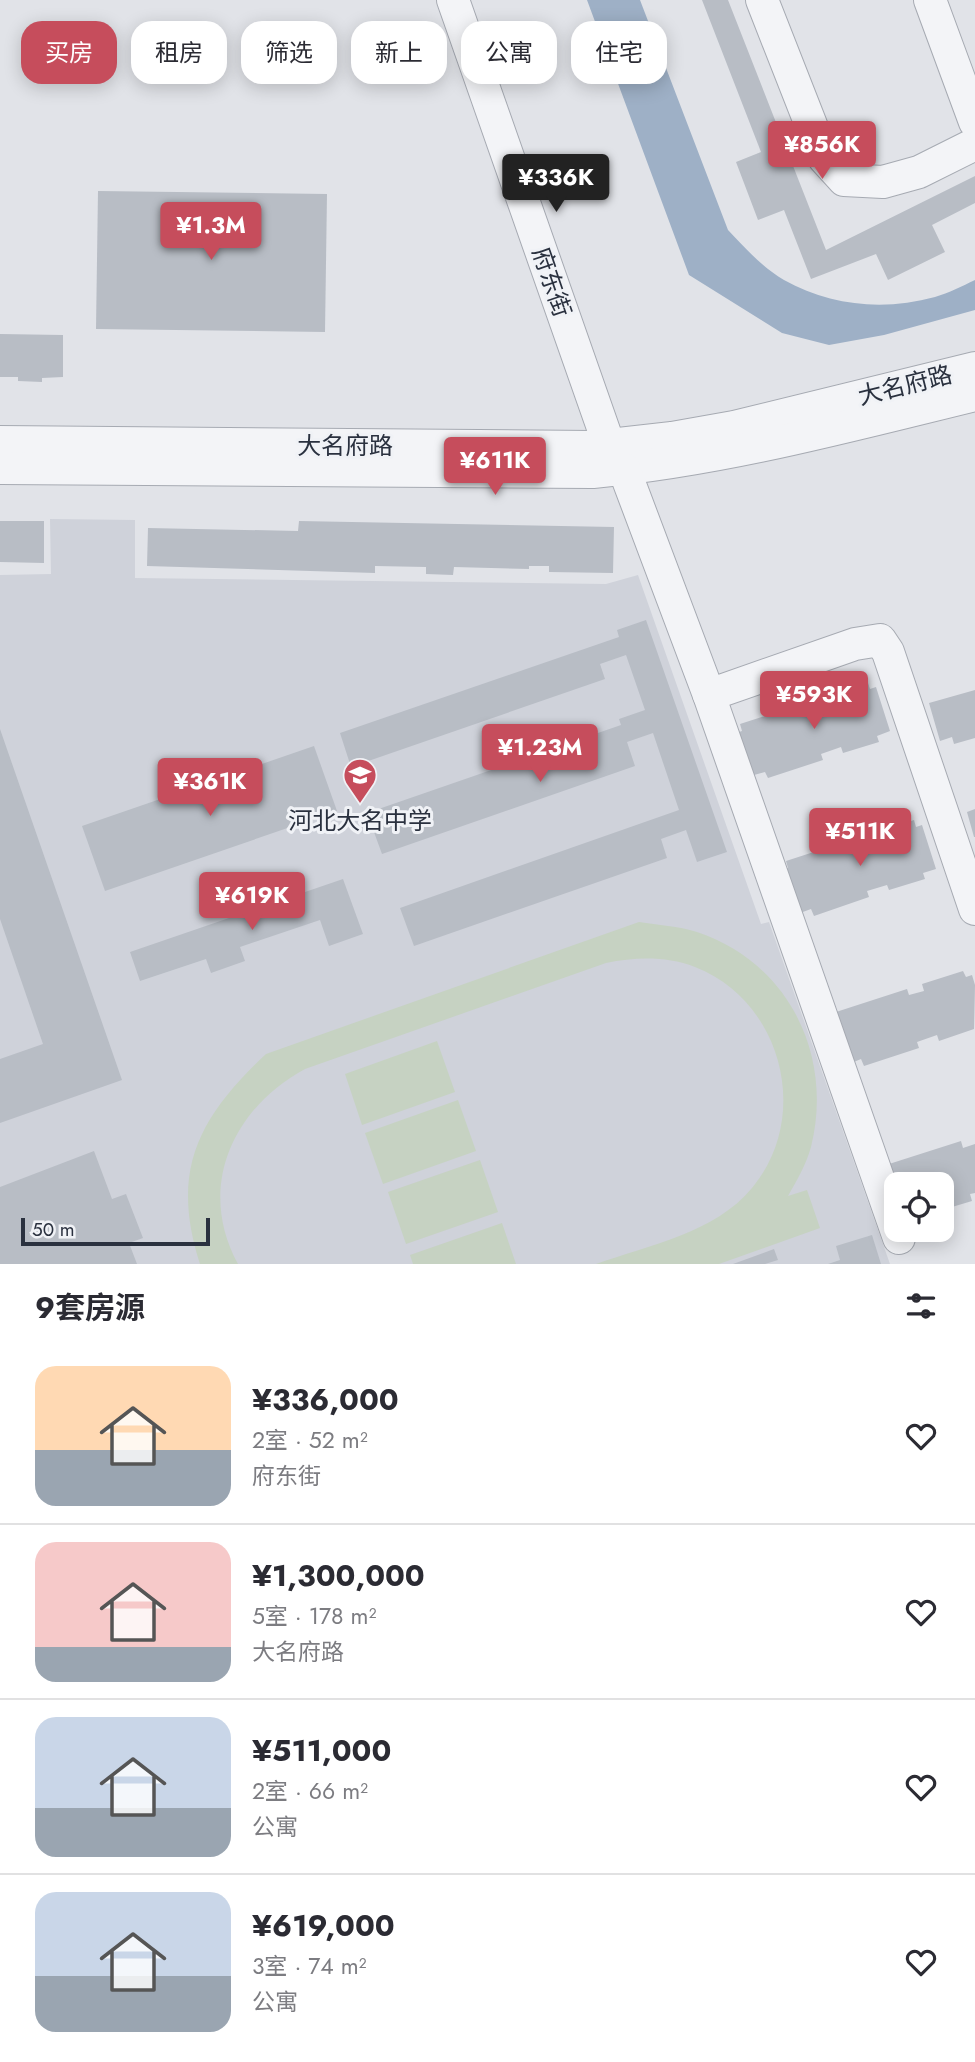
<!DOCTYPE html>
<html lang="zh">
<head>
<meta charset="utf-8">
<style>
	body { margin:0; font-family:Jost,"Noto Sans SC",sans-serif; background:#f2f2f3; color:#2b2b33; height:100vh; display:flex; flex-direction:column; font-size:26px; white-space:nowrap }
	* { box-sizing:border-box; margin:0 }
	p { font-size:23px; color:#7c7c81 }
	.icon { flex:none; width:38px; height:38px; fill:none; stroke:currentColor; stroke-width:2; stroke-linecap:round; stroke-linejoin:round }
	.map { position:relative; height:1264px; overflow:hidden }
	.details { display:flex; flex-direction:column; background:#fff; flex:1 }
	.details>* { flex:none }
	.hud { position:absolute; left:21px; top:21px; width:934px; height:63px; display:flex; gap:14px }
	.fabs { position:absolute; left:884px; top:1172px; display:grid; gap:14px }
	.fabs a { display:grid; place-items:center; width:70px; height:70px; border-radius:14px; background:#fff; box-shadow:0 4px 18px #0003; font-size:35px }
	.scale { position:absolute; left:21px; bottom:18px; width:189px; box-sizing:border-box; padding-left:7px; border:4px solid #2a313f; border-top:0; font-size:19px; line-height:24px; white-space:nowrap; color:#2a313f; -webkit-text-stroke:5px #f0f2f6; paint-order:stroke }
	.price { position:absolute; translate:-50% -60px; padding:0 16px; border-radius:7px; background:#c64d5c; color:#fff; font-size:23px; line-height:46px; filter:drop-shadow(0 2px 4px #0008) }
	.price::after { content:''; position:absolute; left:50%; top:42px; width:21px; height:16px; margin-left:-10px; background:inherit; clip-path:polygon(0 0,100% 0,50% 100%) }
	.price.current { background:#222; color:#fff }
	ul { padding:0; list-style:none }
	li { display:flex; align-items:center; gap:21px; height:175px; padding:0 35px }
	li+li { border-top:2px solid #e1e1e2 }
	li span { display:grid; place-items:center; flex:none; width:196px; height:140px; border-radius:21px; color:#555 }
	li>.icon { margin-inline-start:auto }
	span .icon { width:84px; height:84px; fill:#fffc; stroke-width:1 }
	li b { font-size:30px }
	h2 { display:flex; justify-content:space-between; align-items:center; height:84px; padding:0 35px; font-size:30px }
	.pill { padding:0 24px; border-radius:21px; background:#fff; box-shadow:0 4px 18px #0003; font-size:24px; line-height:63px }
	.pill.current { background:#c64d5c; color:#fff }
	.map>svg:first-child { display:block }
</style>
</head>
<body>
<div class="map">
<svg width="975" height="1264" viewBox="0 0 975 1264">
	<rect width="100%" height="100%" fill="#e1e3e8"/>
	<polygon fill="#cfd2da" points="50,519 135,520 135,578 606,584 638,575 761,924 769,922 890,1264 0,1264 0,575 51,574"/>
	<g fill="#c6d2c2">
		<path d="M639 922C658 925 678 926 697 932 788 962 834 1055 811 1147 806 1165 797 1180 788 1196L807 1190 820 1228 719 1264H596C649 1245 715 1233 752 1188 812 1116 782 1001 695 967 666 956 636 957 606 963L305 1069C233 1108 196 1187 238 1264H200C170 1171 198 1118 266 1054Z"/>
		<polygon points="437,1041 455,1092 362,1125 345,1074"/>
		<polygon points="458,1100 476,1151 383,1184 365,1133"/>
		<polygon points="480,1160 498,1212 406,1244 388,1192"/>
		<polygon points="502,1223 516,1264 413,1264 410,1255"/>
	</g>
	<path fill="#9eb0c6" d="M587 0H640L728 230C745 248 763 268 784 280 830 306 884 311 935 297 949 293 962 286 975 280V310L884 335 829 345 782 333 689 275Z"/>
	<g fill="#b8bdc5">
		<polygon points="702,0 728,0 826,250 975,176 975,203 932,225 945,252 888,280 876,254 811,279 784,210 758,220 736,162 761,152"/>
		<polygon points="98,191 327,194 325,332 96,329"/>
		<polygon points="0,334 63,335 63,377 42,378 42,382 18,381 18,377 0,377"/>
		<polygon points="0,521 44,521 44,563 0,562"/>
		<polygon points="299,521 614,527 613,573 549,572 549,566 529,566 529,569 454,567 453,575 426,574 426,567 375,566 375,573 147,566 148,528 298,531"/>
		<polygon points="646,620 727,852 697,862 686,830 661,839 667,858 414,946 400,908 679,810 653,733 627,742 635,766 382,854 367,813 621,725 619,719 645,710 626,655 600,664 605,679 351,767 340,733 619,637 617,630"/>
		<polygon points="868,683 870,689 876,687 890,731 877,736 879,742 843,753 841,747 821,754 823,760 768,778 765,772 754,775 739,732 742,731 740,724 812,701 814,708 828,703 826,696"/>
		<polygon points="975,690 975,738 954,744 952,737 940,741 929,703"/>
		<polygon points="0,729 122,1080 0,1123 0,1059 43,1044 0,919"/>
		<polygon points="314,746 337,811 105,891 82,826"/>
		<polygon points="975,809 975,837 974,837 967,812"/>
		<polygon points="914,820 916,827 922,825 936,869 923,873 925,879 889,890 887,885 867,891 869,897 814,916 811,909 800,913 785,869 788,868 786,861 857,838 860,845 874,840 872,834"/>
		<polygon points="343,879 363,934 329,946 320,920 240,947 245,961 211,973 206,959 140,981 130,952"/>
		<polygon points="963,971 966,977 972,975 975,985 974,1029 939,1041 937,1035 917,1042 919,1048 864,1066 861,1059 849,1064 836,1012 907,989 909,995 924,991 922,984"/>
		<polygon points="961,1141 963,1148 975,1144 975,1193 970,1194 972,1201 942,1210 942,1185 896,1185 889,1164"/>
		<polygon points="94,1151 112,1199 126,1194 143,1238 129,1243 137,1264 0,1264 0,1187"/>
		<polygon points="872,1235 881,1264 828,1264 840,1260 836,1246"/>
		<polygon points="774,1249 778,1260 765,1264 733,1264"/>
	</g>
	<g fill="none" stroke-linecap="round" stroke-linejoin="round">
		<defs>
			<g id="minor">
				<polyline points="453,0 609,445"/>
				<polyline points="762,0 824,158 844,180 883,182 919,172 975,144"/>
				<polyline points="930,0 975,122"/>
				<polyline points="0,442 592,447 672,438 734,427 975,368"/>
				<path d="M0 468 593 472C723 460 848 426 975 395"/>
				<polyline points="624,469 709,695 899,1238"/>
				<polyline points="709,695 855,644 880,640 888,652 975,909"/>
			</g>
		</defs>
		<use href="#minor" stroke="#a6aab2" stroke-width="34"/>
		<use href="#minor" stroke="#f3f4f7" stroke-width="32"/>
	</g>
	<defs>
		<symbol id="school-pin" viewBox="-11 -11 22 30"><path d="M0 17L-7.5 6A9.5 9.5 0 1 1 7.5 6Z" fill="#c64d5c" stroke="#f0f2f6"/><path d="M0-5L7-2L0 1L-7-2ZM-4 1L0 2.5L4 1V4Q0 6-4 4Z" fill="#fff"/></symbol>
	</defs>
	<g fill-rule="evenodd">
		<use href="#school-pin" x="341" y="756" width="38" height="52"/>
	</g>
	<g text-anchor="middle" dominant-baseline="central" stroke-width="6" stroke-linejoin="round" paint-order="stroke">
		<g font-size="24" fill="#2a313f" stroke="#f0f2f6">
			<text transform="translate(552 282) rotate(71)">府东街</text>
			<text transform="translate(905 385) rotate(-14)">大名府路</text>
			<text x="345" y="445">大名府路</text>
		</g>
		<g font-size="24" fill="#2a313f" stroke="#f0f2f6">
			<text x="360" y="820">河北大名中学</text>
		</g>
	</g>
</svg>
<div class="fabs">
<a><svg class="icon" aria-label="locate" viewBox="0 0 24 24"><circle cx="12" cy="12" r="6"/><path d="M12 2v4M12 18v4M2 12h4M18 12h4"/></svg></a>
</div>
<div class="scale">50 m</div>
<b class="price" style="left:822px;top:181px">¥856K</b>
<b class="price current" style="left:556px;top:214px">¥336K</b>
<b class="price" style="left:211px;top:262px">¥1.3M</b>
<b class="price" style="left:495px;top:497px">¥611K</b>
<b class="price" style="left:814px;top:731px">¥593K</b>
<b class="price" style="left:540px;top:784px">¥1.23M</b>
<b class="price" style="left:210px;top:818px">¥361K</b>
<b class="price" style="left:860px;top:868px">¥511K</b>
<b class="price" style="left:252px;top:932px">¥619K</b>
<div class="hud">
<a class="pill current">买房</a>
<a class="pill">租房</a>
<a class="pill">筛选</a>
<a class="pill">新上</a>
<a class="pill">公寓</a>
<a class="pill">住宅</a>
</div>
</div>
<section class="details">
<h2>9套房源<svg class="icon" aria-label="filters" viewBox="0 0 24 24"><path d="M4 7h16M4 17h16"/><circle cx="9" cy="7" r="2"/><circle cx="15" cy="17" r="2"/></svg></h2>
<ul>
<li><span style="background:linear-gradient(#ffd9b3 60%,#9aa5b1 0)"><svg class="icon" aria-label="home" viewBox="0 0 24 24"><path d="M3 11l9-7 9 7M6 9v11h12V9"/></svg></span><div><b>¥336,000</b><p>2室 · 52 m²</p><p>府东街</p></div><svg class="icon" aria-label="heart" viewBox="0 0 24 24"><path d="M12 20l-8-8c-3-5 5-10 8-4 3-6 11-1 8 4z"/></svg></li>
<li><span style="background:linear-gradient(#f6c9c9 75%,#9aa5b1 0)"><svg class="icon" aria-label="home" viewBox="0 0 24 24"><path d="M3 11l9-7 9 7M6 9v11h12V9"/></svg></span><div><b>¥1,300,000</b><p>5室 · 178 m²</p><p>大名府路</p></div><svg class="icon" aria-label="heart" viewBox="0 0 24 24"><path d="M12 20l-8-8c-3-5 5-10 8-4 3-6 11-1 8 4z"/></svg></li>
<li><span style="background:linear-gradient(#c9d6e8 65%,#9aa5b1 0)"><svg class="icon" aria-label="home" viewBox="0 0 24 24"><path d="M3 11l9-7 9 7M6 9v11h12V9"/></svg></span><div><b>¥511,000</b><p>2室 · 66 m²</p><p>公寓</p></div><svg class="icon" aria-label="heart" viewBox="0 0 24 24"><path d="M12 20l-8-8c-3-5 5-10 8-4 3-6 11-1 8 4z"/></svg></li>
<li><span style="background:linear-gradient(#c9d6e8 60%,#9aa5b1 0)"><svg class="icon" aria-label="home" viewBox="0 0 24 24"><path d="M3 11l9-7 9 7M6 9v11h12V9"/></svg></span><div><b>¥619,000</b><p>3室 · 74 m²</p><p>公寓</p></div><svg class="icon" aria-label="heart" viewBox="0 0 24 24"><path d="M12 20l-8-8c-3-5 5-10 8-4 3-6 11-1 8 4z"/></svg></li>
</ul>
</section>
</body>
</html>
